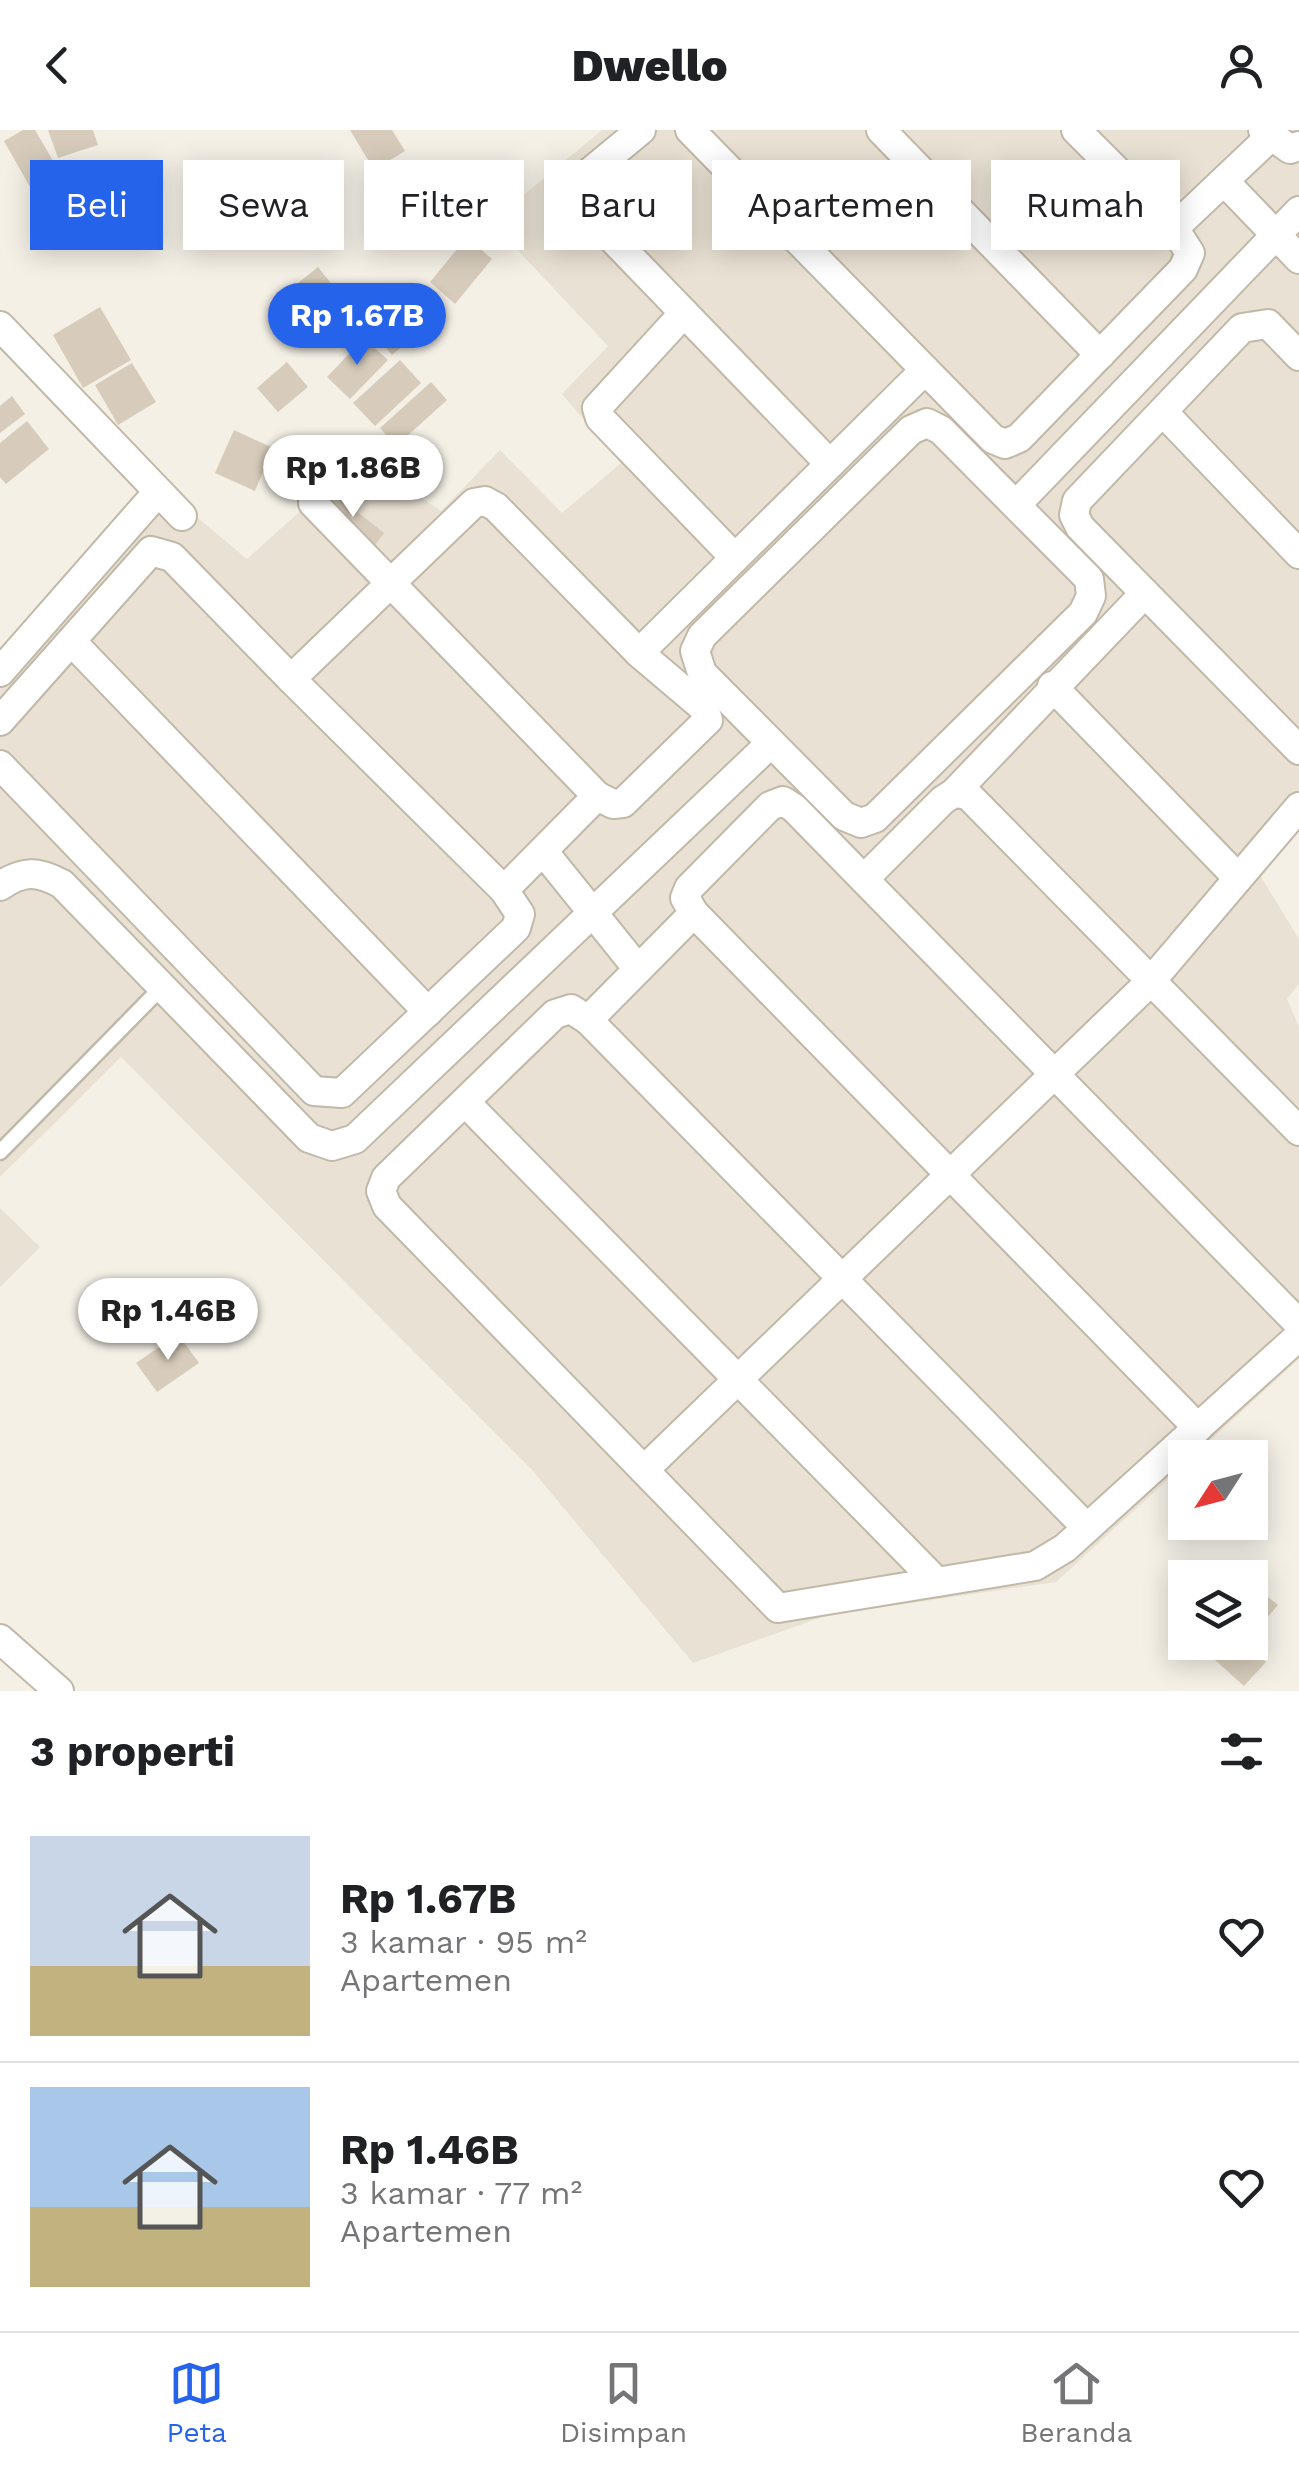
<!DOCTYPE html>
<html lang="id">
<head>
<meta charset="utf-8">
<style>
	body { margin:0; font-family:"Work Sans",sans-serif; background:#f2f2f2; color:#202124; height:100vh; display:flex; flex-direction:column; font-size:38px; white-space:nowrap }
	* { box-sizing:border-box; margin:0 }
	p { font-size:32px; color:#757577 }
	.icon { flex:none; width:55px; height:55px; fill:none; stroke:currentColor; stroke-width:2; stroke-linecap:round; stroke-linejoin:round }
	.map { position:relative; height:1561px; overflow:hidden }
	.details { display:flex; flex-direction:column; background:#fff; flex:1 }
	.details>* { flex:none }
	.guide { position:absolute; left:30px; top:30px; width:1240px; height:90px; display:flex; gap:20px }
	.needle { width:65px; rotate:234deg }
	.fabs { position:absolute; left:1168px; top:1310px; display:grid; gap:20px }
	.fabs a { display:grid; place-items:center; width:100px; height:100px; border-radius:0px; background:#fff; box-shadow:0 5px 25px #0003; font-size:50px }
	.price { position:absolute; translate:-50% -85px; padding:0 22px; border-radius:35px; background:#fff; color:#222; font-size:32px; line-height:65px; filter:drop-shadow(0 2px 5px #0008) }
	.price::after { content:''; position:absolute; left:50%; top:60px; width:30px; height:22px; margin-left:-15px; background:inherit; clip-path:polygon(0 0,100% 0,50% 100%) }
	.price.current { background:#2563eb; color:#fff }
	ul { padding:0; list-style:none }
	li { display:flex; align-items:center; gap:30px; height:250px; padding:0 30px }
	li+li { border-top:2px solid #e0e0e0 }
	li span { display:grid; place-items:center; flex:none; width:280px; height:200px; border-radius:0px; color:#555 }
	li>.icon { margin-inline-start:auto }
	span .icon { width:120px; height:120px; fill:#fffc; stroke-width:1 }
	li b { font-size:42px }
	h2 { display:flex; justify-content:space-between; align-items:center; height:120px; padding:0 30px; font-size:42px }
	.pill { padding:0 35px; border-radius:0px; background:#fff; box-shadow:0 5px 25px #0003; font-size:35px; line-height:90px }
	.pill.current { background:#2563eb; color:#fff }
	header { display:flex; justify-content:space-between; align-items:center; height:130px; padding:0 30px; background:#fff; font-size:45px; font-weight:800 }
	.menu { display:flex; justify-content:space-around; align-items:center; height:140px; border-top:2px solid #e0e0e0; background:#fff; font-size:28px; color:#757577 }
	.menu a { display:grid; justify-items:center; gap:5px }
	.menu .current { color:#2563eb }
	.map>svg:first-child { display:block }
</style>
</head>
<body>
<header><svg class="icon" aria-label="back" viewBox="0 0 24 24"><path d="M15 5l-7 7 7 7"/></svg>Dwello<svg class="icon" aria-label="person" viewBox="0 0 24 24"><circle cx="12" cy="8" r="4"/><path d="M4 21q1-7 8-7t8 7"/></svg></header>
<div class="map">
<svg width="1299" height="1561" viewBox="0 0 1299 1561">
	<rect width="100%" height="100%" fill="#f4f0e6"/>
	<g fill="#e9e2d4">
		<polygon points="602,0 1299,0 1299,695 1258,742 1299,809 1299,854 1287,869 1299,897 1299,1229 1192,1327 1185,1328 1185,1334 1056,1452 828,1485 693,1533 532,1340 121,927 0,1047 0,559 173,367 247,429 361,326 441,381 500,320 562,383 621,333 562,264 608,216 491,92"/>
		<polygon points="0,1078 40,1117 0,1157"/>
	</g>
	<g fill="#d7ccbb">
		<polygon points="23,0 35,0 59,41 30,57 4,11"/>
		<polygon points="48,0 93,0 98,15 58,28"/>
		<polygon points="350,0 392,0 405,21 374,40"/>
		<polygon points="124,37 134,75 105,83 95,44"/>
		<polygon points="467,107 492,129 455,174 430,152"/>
		<polygon points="318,137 346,172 315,196 288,161"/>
		<polygon points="394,165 424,199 392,225 364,191"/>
		<polygon points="100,177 131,230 83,258 53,205"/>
		<polygon points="364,208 388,230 350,269 327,247"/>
		<polygon points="400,230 421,253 375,296 353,273"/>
		<polygon points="287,232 308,257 278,282 257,258"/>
		<polygon points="132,233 156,272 118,295 95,255"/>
		<polygon points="431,252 447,270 396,316 380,298"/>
		<polygon points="12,266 25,284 0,303 0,276"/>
		<polygon points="27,291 49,319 6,354 0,347 0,313"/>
		<polygon points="234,300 273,318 255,361 215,343"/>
		<polygon points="333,363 384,403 373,418 322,378"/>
		<polygon points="178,1204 199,1233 157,1262 136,1233"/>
		<polygon points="1250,1453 1278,1475 1253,1504 1250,1502"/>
		<polygon points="1213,1512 1244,1512 1266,1532 1244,1556 1205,1521"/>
	</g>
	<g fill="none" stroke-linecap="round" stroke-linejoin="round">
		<defs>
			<polyline id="service" points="0,1022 160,859"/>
			<g id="minor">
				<polyline points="641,0 578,52 574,62 578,73 830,334"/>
				<polyline points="690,0 993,309 1005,314 1019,308 1183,139 1190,123 1174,98 1076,0"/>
				<polyline points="881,0 1100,225"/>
				<polyline points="1263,0 1290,19 1299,16"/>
				<polyline points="1224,51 1299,129"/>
				<polyline points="1174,98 1270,7"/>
				<polyline points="684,183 597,278 600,288 735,428"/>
				<polyline points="0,196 182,386"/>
				<polyline points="1299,226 1268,194 1242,198 1077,371 1074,385 1080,397 1299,620"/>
				<polyline points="1163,282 1299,424"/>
				<polygon points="927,293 941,300 1089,449 1091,466 1083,483 875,688 861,693 844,686 702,543 695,521 702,506 911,300"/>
				<polyline points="313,373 597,666"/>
				<polyline points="1016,375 1299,81"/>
				<polyline points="71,511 428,882"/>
				<polyline points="639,523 925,240"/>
				<polyline points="0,542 157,363"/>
				<polyline points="291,549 504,760"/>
				<polyline points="1052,556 1238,748"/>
				<polyline points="0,591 151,421 172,427 291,549 474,373 485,371 496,377 639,523 704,578 708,590 623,673 613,674 597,666 504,760 520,784 516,798 342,963 314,961 0,635"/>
				<polyline points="954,663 1145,463"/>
				<polyline points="543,721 638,839"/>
				<polyline points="864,749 943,670 954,663 968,665 1299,1001"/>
				<path d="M0 756C24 740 37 741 62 754L309 1008 332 1016 355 1009 771 613"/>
				<polyline points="694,783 1198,1298"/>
				<polyline points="588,890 1087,1398"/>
				<polyline points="465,972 937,1452"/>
				<polyline points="1299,1194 794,678 783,671 770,676 689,758 685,768 694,783 588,890 571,879 555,884 386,1048 381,1061 387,1076 778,1478 1035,1436 1065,1418 1299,1206"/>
				<polyline points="644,1340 1151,851 1299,677"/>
				<polyline points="0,1509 59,1561"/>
			</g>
		</defs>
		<use href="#service" stroke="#c1b8a8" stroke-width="19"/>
		<use href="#minor" stroke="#c1b8a8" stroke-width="32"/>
		<use href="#service" stroke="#fff" stroke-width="14"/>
		<use href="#minor" stroke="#fff" stroke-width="28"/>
	</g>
</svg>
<div class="fabs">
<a><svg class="needle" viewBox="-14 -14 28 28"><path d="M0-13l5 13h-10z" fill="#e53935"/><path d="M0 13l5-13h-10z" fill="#757577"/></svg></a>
<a><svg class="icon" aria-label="layers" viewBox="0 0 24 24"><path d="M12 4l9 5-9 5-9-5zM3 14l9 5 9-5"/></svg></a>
</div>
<b class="price current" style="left:357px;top:238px">Rp 1.67B</b>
<b class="price" style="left:353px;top:390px">Rp 1.86B</b>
<b class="price" style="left:168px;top:1233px">Rp 1.46B</b>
<div class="guide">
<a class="pill current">Beli</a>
<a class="pill">Sewa</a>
<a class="pill">Filter</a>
<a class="pill">Baru</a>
<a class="pill">Apartemen</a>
<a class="pill">Rumah</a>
</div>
</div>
<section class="details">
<h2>3 properti<svg class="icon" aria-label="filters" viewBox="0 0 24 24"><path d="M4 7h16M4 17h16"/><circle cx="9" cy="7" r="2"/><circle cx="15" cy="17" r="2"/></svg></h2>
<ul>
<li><span style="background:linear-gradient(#c9d6e8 65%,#c2b280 0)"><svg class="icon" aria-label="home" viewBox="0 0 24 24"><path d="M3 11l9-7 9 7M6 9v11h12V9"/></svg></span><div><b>Rp 1.67B</b><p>3 kamar · 95 m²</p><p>Apartemen</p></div><svg class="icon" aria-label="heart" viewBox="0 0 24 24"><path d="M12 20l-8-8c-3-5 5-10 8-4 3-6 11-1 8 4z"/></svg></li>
<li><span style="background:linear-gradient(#a9c7e8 60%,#c2b280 0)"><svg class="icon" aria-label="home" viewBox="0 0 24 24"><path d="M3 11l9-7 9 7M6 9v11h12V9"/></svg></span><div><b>Rp 1.46B</b><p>3 kamar · 77 m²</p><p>Apartemen</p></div><svg class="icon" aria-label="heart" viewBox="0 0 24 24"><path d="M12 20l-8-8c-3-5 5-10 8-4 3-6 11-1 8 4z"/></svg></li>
</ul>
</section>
<nav class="menu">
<a class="current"><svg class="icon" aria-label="map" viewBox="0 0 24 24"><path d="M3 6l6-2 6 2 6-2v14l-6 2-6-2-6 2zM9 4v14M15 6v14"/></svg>Peta</a>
<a><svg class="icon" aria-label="saved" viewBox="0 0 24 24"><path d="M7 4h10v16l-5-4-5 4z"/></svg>Disimpan</a>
<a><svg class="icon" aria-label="home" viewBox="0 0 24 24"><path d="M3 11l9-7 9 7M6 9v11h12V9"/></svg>Beranda</a>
</nav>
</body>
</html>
